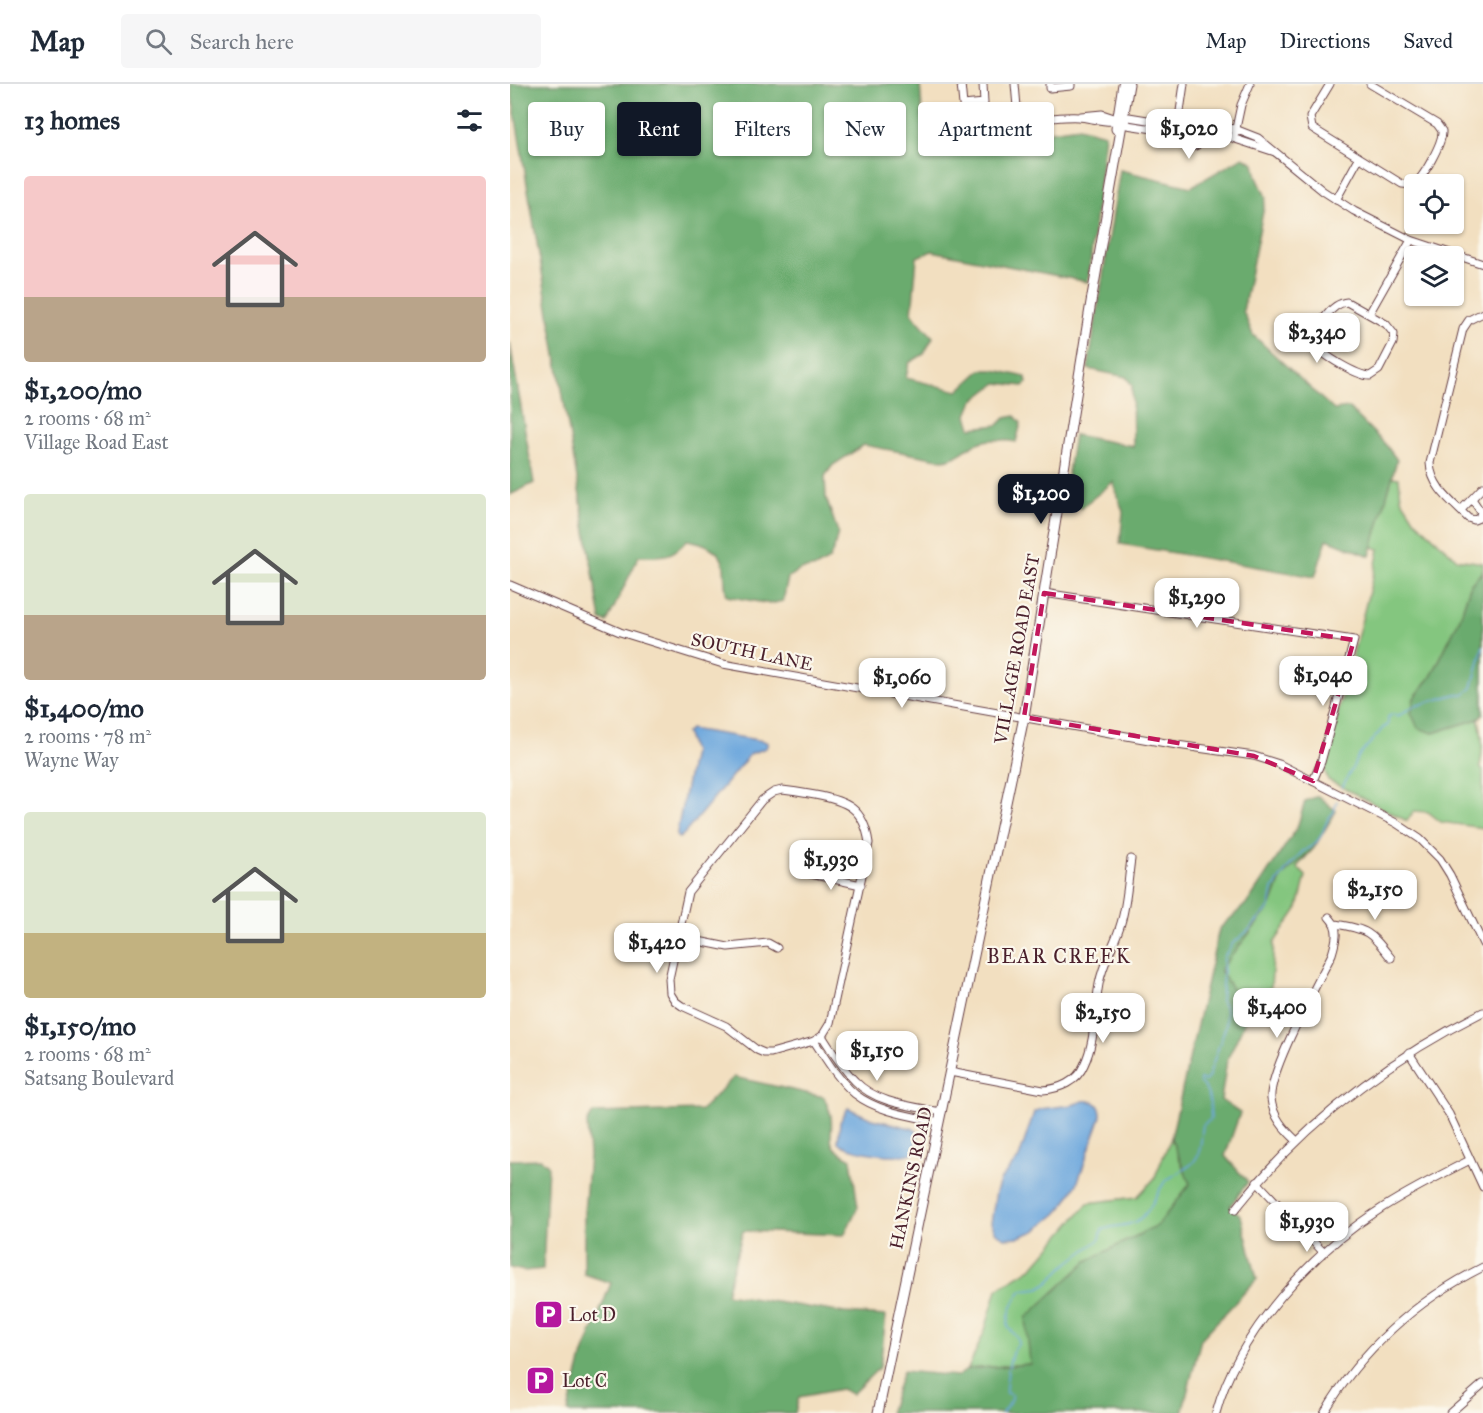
<!DOCTYPE html>
<html lang="en">
<head>
<meta charset="utf-8">
<style>
	body { margin:0; font-family:"IM FELL Great Primer",serif; background:#f6f6f7; color:#1f2937; height:100vh; display:flex; flex-direction:column; font-size:22px; white-space:nowrap }
	* { box-sizing:border-box; margin:0 }
	p { font-size:20px; color:#747a83 }
	.icon { flex:none; width:33px; height:33px; fill:none; stroke:currentColor; stroke-width:2; stroke-linecap:round; stroke-linejoin:round }
	.map { position:relative; flex:1; overflow:hidden }
	.details { display:flex; flex-direction:column; background:#fff; width:510px }
	.details>* { flex:none }
	.top-card { position:absolute; left:18px; top:18px; width:570px; height:54px; display:flex; gap:12px }
	.fabs { position:absolute; left:894px; top:90px; display:grid; gap:12px }
	.fabs a { display:grid; place-items:center; width:60px; height:60px; border-radius:6px; background:#fff; box-shadow:0 2px 4px #0004; font-size:30px }
	.price { position:absolute; translate:-50% -51px; padding:0 14px; border-radius:12px; background:#fff; color:#222; font-size:20px; line-height:39px; filter:drop-shadow(0 2px 3px #0008) }
	.price::after { content:''; position:absolute; left:50%; top:36px; width:18px; height:14px; margin-left:-9px; background:inherit; clip-path:polygon(0 0,100% 0,50% 100%) }
	.price.current { background:#111827; color:#fff }
	ul { padding:0; list-style:none }
	li { display:grid; align-content:center; gap:12px; height:318px; padding:0 24px }
	li span { display:grid; place-items:center; height:186px; border-radius:6px; color:#555 }
	li>.icon { margin-inline-start:auto }
	span .icon { width:108px; height:108px; fill:#fffc; stroke-width:1 }
	li b { font-size:26px }
	h2 { display:flex; justify-content:space-between; align-items:center; height:72px; padding:0 24px; font-size:26px }
	.chip { padding:0 21px; border-radius:6px; background:#fff; box-shadow:0 2px 4px #0004; font-size:21px; line-height:54px }
	.chip.current { background:#111827; color:#fff }
	header { display:flex; align-items:center; gap:36px; box-sizing:border-box; height:84px; padding:0 30px; background:#fff; border-bottom:2px solid #e0e1e3 }
	header strong { font-size:28px }
	nav { display:flex; gap:33px; margin-inline-start:auto; font-size:21px }
	.search { width:420px; height:54px; background:#f6f6f7; display:flex; align-items:center; gap:15px; box-sizing:border-box; padding:0 21px; border-radius:6px; color:#747a83; font-size:22px }
	main { display:flex; flex:1; min-height:0 }
	.map>svg:first-child { display:block }
</style>
</head>
<body>
<header>
<strong>Map</strong>
<div class="search"><svg class="icon" aria-label="search" viewBox="0 0 24 24"><circle cx="10" cy="10" r="6"/><path d="M15 15l6 6"/></svg>Search here</div>
<nav><a>Map</a><a>Directions</a><a>Saved</a></nav>
</header>
<main>
<section class="details">
<h2>13 homes<svg class="icon" aria-label="filters" viewBox="0 0 24 24"><path d="M4 7h16M4 17h16"/><circle cx="9" cy="7" r="2"/><circle cx="15" cy="17" r="2"/></svg></h2>
<ul>
<li><span style="background:linear-gradient(#f6c9c9 65%,#b9a48a 0)"><svg class="icon" aria-label="home" viewBox="0 0 24 24"><path d="M3 11l9-7 9 7M6 9v11h12V9"/></svg></span><div><b>$1,200/mo</b><p>2 rooms · 68 m²</p><p>Village Road East</p></div></li>
<li><span style="background:linear-gradient(#dfe7d0 65%,#b9a48a 0)"><svg class="icon" aria-label="home" viewBox="0 0 24 24"><path d="M3 11l9-7 9 7M6 9v11h12V9"/></svg></span><div><b>$1,400/mo</b><p>2 rooms · 78 m²</p><p>Wayne Way</p></div></li>
<li><span style="background:linear-gradient(#dfe7d0 65%,#c2b280 0)"><svg class="icon" aria-label="home" viewBox="0 0 24 24"><path d="M3 11l9-7 9 7M6 9v11h12V9"/></svg></span><div><b>$1,150/mo</b><p>2 rooms · 68 m²</p><p>Satsang Boulevard</p></div></li>
</ul>
</section>
<div class="map">
<svg width="973" height="1329" viewBox="0 0 973 1329">
	<rect width="100%" height="100%" fill="#fbf7ec"/>
	<filter id="ink" filterUnits="userSpaceOnUse"><feTurbulence type="fractalNoise" baseFrequency=".0167" numOctaves="2"/><feDisplacementMap in="SourceGraphic" scale="12" xChannelSelector="R" yChannelSelector="G"/><feConvolveMatrix kernelMatrix="1 2 1 2 8 2 1 2 1" color-interpolation-filters="sRGB"/></filter>
	<filter id="wash" filterUnits="userSpaceOnUse"><feTurbulence type="fractalNoise" baseFrequency=".008" numOctaves="4" result="noise"/><feDisplacementMap in="SourceGraphic" scale="24" xChannelSelector="R" yChannelSelector="G"/><feGaussianBlur stdDeviation="1.35" result="paint"/><feColorMatrix in="noise" values="0 0 0 0 0 0 0 0 0 0 0 0 0 0 0 0 0 1.4 0 .05"/><feComposite in="paint" operator="in"/></filter>
	<g filter="url(#wash)">
		<rect width="100%" height="100%" fill="#f2dfc0"/>
		<g fill="#84c67f" stroke="#677255" stroke-width="1.5">
			<path d="M882 393 889 394 891 414 905 436 947 475 973 479V487L961 500 950 534 921 593 904 614 923 649 968 635C973 647 973 670 970 683L973 687V744L931 738 918 728 904 727 897 737 818 696 814 684 866 480 869 465 862 463Z"/>
			<polygon points="804,764 787,783 796,792 788,824 764,859 761,903 745,912 740,927 734,924 710,886 760,823 772,792"/>
			<polygon points="661,1054 680,1100 648,1141 577,1177 521,1280 458,1285 475,1246 487,1205 523,1183 578,1119 627,1113 644,1095"/>
		</g>
		<g fill="#6bab6e" stroke="#5a654c" stroke-width="1.5">
			<path d="M0 0H410L414 52 520 50 569 43 595 50 578 198 422 167 407 173 402 230 423 253 414 270 399 279 396 294 448 307 471 286H485L516 293 517 299 513 302 487 299 463 317 457 331 461 344 488 341 495 334 505 332 511 339 506 358C493 356 481 354 468 359 454 365 449 374 433 376L354 361 323 381 315 392 316 414 328 448 324 465 319 476 307 483 290 486 278 494 273 517 260 520 217 512C214 501 215 493 214 483 212 465 192 458 177 456 161 475 152 472 129 472L97 538 91 536Z"/>
			<polygon points="733,73 744,79 747,93 756,113 733,227 743,251 824,326 839,324 876,361 887,376 860,472 817,455 805,493 610,460 613,428 603,398 571,424 553,419 564,351 623,362 622,301 616,293 578,285 610,86 681,103"/>
			<polygon points="0,259 24,399 0,411"/>
			<polygon points="973,487 973,630 968,635 923,649 908,644 901,629 904,614 921,593 950,534 961,500"/>
			<polygon points="808,712 826,727 804,764 772,792 760,823 710,886 734,924 740,927 717,976 711,1016 730,1029 715,1072 738,1098 720,1122 731,1132 747,1195 691,1255 672,1329 379,1329 393,1287 448,1292 458,1285 520,1280 516,1234 577,1177 648,1141 680,1100 661,1054 709,845 738,818 787,744 795,717"/>
			<path d="M224 993 314 1013C316 1019 320 1026 321 1032 324 1057 312 1060 341 1075L348 1123 334 1151 233 1147 216 1210 335 1229 376 1232 370 1283 342 1310 331 1305 289 1313 285 1329H60L58 1327 73 1270 101 1199 74 1190V1128L79 1072 77 1039 83 1029 191 1026Z"/>
			<polygon points="31,1075 38,1081 33,1185 14,1187 0,1184 0,1076"/>
		</g>
		<g fill="#6da7dd" stroke="#5c6384" stroke-width="1.5">
			<polygon points="180,645 254,657 258,659 256,664 240,670 175,749 169,754 167,753 167,748 183,668 176,649"/>
			<path d="M573 1017C585 1016 591 1020 591 1032L567 1100 554 1121 546 1130 525 1147 509 1153 495 1154 486 1149 481 1139 486 1108 491 1095 509 1074 524 1028 530 1025 562 1021Z"/>
			<path d="M338 1024 362 1035 405 1045 409 1051 404 1068C395 1076 336 1068 328 1058L330 1038Z"/>
		</g>
		<g fill="none" stroke-linecap="round" stroke-linejoin="round">
			<g stroke="#6da7dd" stroke-width="1.5">
				<polyline points="832,704 848,673 873,644 878,641 878,633 883,630 888,632 902,623 946,610 954,610 962,604 973,562"/>
				<path d="M492 1329 502 1315V1311L496 1309C495 1305 499 1278 501 1273 502 1268 506 1263 509 1259L507 1253 498 1243C498 1228 503 1218 512 1206L529 1204 539 1198 553 1183 590 1155 592 1146C605 1140 619 1144 631 1134 642 1125 646 1110 654 1099 663 1089 681 1085 687 1073 692 1064 691 1050 693 1041L701 1035C700 1021 701 1009 690 999V995L695 997 698 994 716 941V925L711 917 714 873 722 860 739 846 760 823 763 805 777 785 792 768 805 760 811 752 818 735 824 728 827 717"/>
			</g>
		</g>
	</g>
	<g filter="url(#ink)">
		<g fill="none" stroke-linecap="round" stroke-linejoin="round">
			<defs>
				<g id="minor">
					<polyline points="451,0 453,21 474,19 473,0"/>
					<path d="M505 0 507 23 517 34C534 36 551 32 568 33 584 34 604 42 619 33L668 41 709 43 725 45 748 54 813 107 844 127 901 156 973 180"/>
					<polyline points="540,0 540,4 561,2 561,0"/>
					<path d="M674 0 668 41 669 58 679 63C689 63 693 56 694 46"/>
					<path d="M820 0 800 33 802 44 892 100 903 101C913 95 933 58 932 47L927 40 860 0"/>
					<polyline points="571,32 592,30 607,35"/>
					<polyline points="614,36 617,41 676,50 710,50 765,68"/>
					<polyline points="725,49 731,21 740,0"/>
					<polyline points="826,116 849,74"/>
					<path d="M837 218 876 240 884 250 883 259 869 286 860 292C848 292 811 271 805 260 804 245 821 219 837 218Z"/>
					<polyline points="859,230 901,156"/>
					<path d="M962 415 971 428 969 434 964 436 958 434C942 418 921 403 920 379L953 245 959 236 973 229"/>
					<polyline points="951,426 973,403"/>
					<polyline points="0,501 110,548 213,580 667,661 744,672 769,680 886,739 910,755 930,775 940,791 973,860"/>
					<polyline points="534,509 844,556 811,678 803,697"/>
					<path d="M272 706C283 707 294 709 305 711 337 717 354 724 359 759L320 939 312 952 304 957 261 969H254L247 966 216 942 172 922 165 917 160 909 159 895 178 808 252 716 264 708Z"/>
					<polyline points="296,789 351,801"/>
					<path d="M825 840C859 845 861 849 881 874"/>
					<polyline points="168,853 218,863 258,859 267,864"/>
					<path d="M312 952C322 967 332 984 345 997 367 1020 402 1022 432 1028"/>
					<path d="M304 957C316 975 328 996 345 1010 368 1028 401 1032 429 1038"/>
					<polyline points="899,969 939,1030 973,1103"/>
					<path d="M440 988 533 1006C549 1005 567 998 574 981 586 956 584 927 589 900 593 878 605 860 611 839 617 819 618 796 621 775"/>
					<path d="M787 1057C774 1045 763 1033 761 1015 758 988 808 899 822 870 826 857 830 844 819 833"/>
					<polyline points="747,1098 814,1169"/>
					<path d="M725 1126C792 1041 877 976 973 928"/>
					<path d="M706 1329C728 1248 802 1168 872 1124 900 1106 930 1091 960 1076"/>
					<path d="M814 1329C852 1265 907 1216 973 1183"/>
					<polyline points="940,1329 973,1300"/>
				</g>
				<g id="major">
					<polyline points="606,45 613,0"/>
					<polyline points="368,1329 514,633 581,218 619,0"/>
				</g>
			</defs>
			<use href="#minor" stroke="#633c41" stroke-width="9"/>
			<use href="#major" stroke="#633c41" stroke-width="11"/>
			<use href="#minor" stroke="#fff" stroke-width="7"/>
			<use href="#major" stroke="#fff" stroke-width="9"/>
		</g>
	</g>
	<path fill="none" stroke="#c2185b" stroke-width="4.5" stroke-dasharray="12 8" stroke-linejoin="round" d="M534 509 844 556 803 697 744 672 514 633Z"/>
	<defs>
		<symbol id="parking-square" viewBox="-11 -11 22 22"><rect x="-9" y="-9" width="18" height="18" rx="4" fill="#b5179e" stroke="#fbf7ec"/><path d="M-3.5-5.5H1a3.5 3.5 0 0 1 0 7H-1V5.5H-3.5ZM-1-3.4V-.6H.8a1.4 1.4 0 0 0 0-2.8Z" fill="#fff"/></symbol>
	</defs>
	<g fill-rule="evenodd">
		<use href="#parking-square" x="22" y="1214" width="33" height="33"/>
		<use href="#parking-square" x="14" y="1280" width="33" height="33"/>
	</g>
	<g text-anchor="middle" dominant-baseline="central" stroke-width="4.5" stroke-linejoin="round" paint-order="stroke">
		<g font-size="18" fill="#4a1f2b" stroke="#fbf7ec">
			<text transform="translate(507 565) rotate(-80)">VILLAGE ROAD EAST</text>
			<text transform="translate(242 568) rotate(12)">SOUTH LANE</text>
			<text transform="translate(401 1094) rotate(-78)">HANKINS ROAD</text>
		</g>
		<g font-size="18" fill="#4a1f2b" stroke="#fbf7ec" text-anchor="start">
			<text x="59" y="1231">Lot D</text>
			<text x="52" y="1297">Lot C</text>
		</g>
		<g font-size="20" letter-spacing="1.5" fill="#4a1f2b" stroke="#fbf7ec">
			<text x="549" y="872">BEAR CREEK</text>
		</g>
	</g>
</svg>
<div class="fabs">
<a><svg class="icon" aria-label="locate" viewBox="0 0 24 24"><circle cx="12" cy="12" r="6"/><path d="M12 2v4M12 18v4M2 12h4M18 12h4"/></svg></a>
<a><svg class="icon" aria-label="layers" viewBox="0 0 24 24"><path d="M12 4l9 5-9 5-9-5zM3 14l9 5 9-5"/></svg></a>
</div>
<b class="price" style="left:679px;top:76px">$1,020</b>
<b class="price" style="left:807px;top:280px">$2,340</b>
<b class="price current" style="left:531px;top:441px">$1,200</b>
<b class="price" style="left:687px;top:545px">$1,290</b>
<b class="price" style="left:813px;top:623px">$1,040</b>
<b class="price" style="left:392px;top:625px">$1,060</b>
<b class="price" style="left:321px;top:807px">$1,930</b>
<b class="price" style="left:865px;top:837px">$2,150</b>
<b class="price" style="left:147px;top:890px">$1,420</b>
<b class="price" style="left:767px;top:955px">$1,400</b>
<b class="price" style="left:593px;top:960px">$2,150</b>
<b class="price" style="left:367px;top:998px">$1,150</b>
<b class="price" style="left:797px;top:1169px">$1,930</b>
<div class="top-card">
<a class="chip">Buy</a>
<a class="chip current">Rent</a>
<a class="chip">Filters</a>
<a class="chip">New</a>
<a class="chip">Apartment</a>
</div>
</div>
</main>
</body>
</html>
